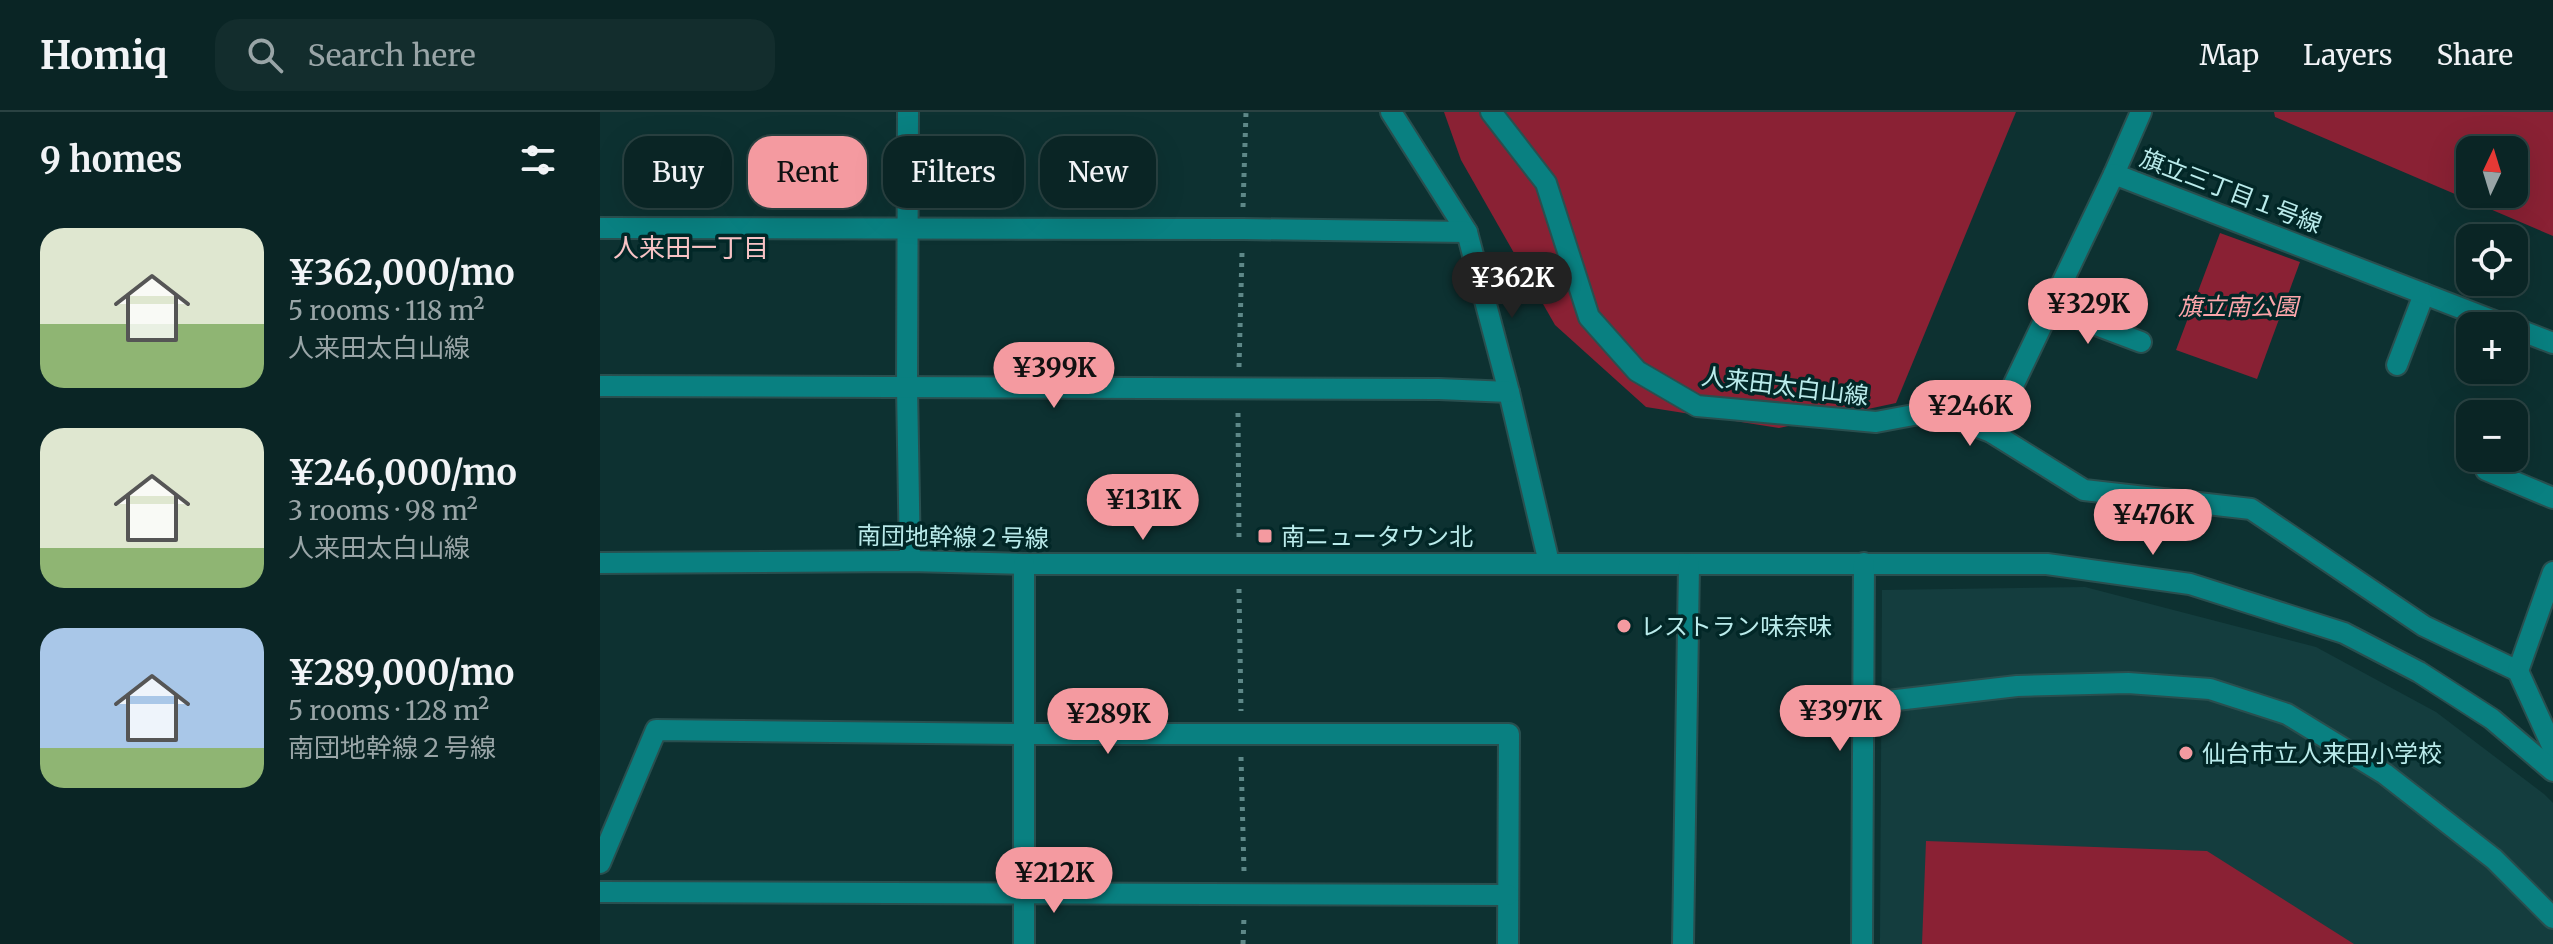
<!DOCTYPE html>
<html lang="en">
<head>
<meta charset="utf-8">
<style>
	body { margin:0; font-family:Merriweather,"Noto Sans JP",serif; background:#132d2d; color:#f1f3f6; height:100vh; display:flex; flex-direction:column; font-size:30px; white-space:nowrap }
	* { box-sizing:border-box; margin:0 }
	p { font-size:26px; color:#99a5a7 }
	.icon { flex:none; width:44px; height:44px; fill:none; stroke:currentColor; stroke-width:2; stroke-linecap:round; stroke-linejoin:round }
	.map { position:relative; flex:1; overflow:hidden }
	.side { display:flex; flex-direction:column; background:#0a2525; width:600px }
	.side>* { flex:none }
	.hud { position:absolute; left:24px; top:24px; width:760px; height:72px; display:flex; gap:16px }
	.needle { width:52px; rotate:4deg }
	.fabs { position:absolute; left:1856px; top:24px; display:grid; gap:16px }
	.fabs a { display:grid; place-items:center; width:72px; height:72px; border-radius:16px; background:#0a2525; box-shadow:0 8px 32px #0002,0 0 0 2px #2a4242; font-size:40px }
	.price { position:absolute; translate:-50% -68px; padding:0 18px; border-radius:28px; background:#f49aa0; color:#111; font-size:26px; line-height:52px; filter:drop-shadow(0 2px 4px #0008) }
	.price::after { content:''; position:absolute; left:50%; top:48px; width:24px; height:18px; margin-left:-12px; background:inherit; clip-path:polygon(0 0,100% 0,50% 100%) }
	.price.current { background:#222; color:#fff }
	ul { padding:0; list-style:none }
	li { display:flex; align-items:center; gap:24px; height:200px; padding:0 40px }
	li span { display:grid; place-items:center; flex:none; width:224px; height:160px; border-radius:24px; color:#555 }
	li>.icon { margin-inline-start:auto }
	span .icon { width:96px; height:96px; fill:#fffc; stroke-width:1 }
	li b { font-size:34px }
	h2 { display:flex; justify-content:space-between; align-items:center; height:96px; padding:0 40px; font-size:34px }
	.tag { padding:0 28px; border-radius:24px; background:#0a2525; box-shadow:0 8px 32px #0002,0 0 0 2px #2a4242; font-size:28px; line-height:72px }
	.tag.current { background:#f49aa0; color:#111 }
	header { display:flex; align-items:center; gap:48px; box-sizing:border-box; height:112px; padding:0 40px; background:#0a2525; border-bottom:2px solid #2a4242 }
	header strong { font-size:38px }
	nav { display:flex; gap:44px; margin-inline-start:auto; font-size:28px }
	.search { width:560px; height:72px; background:#132d2d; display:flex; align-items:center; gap:20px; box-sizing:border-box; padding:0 28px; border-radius:24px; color:#99a5a7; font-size:30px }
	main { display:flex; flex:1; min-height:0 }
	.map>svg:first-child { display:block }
</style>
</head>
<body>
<header>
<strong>Homiq</strong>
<div class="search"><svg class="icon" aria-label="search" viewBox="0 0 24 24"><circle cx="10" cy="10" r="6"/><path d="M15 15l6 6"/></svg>Search here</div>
<nav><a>Map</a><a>Layers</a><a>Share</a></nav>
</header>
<main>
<section class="side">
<h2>9 homes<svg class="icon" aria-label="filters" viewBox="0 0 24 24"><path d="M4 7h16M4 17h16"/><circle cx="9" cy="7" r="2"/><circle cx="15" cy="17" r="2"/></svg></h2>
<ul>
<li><span style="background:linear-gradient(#dfe7d0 60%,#8fb573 0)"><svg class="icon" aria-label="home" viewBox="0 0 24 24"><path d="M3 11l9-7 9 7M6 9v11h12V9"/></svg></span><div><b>¥362,000/mo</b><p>5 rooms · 118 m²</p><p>人来田太白山線</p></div></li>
<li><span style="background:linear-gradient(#dfe7d0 75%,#8fb573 0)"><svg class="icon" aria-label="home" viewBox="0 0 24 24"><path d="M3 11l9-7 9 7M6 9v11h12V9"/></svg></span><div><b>¥246,000/mo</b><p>3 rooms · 98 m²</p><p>人来田太白山線</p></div></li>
<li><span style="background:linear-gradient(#a9c7e8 75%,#8fb573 0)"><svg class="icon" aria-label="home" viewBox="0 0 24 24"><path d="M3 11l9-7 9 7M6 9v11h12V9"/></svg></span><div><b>¥289,000/mo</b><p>5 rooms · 128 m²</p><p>南団地幹線２号線</p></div></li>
</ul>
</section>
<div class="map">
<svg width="1953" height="832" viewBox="0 0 1953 832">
	<rect width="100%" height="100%" fill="#0d3131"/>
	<polygon fill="#143d3e" points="1485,475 1716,535 1836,600 1944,682 1953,691 1953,832 1280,832 1282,478"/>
	<g fill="#8a2134" fill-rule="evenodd">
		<polygon points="844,0 1416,0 1296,291 1179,316 1046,295 955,213 861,48"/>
		<path d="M1674 0H1953V124L1675 5ZM1914 38V82H1870V38Z"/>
		<polygon points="1620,121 1700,150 1657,267 1576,238"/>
		<polygon points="1326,729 1607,739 1754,832 1322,832"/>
	</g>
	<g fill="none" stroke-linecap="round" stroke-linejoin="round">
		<defs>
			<g id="minor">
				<polyline points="308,0 307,275 310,449"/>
				<polyline points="791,0 867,120 909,280 949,451"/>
				<polyline points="891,0 946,71 989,205 1037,259 1097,294 1276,310 1335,299 1391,320 1484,378 1651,397 1824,514 1918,559 1953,636"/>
				<polyline points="1514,62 1541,0"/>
				<polyline points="0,116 643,117 867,120"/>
				<polyline points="1451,196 1541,230"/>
				<polyline points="1914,216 1953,231"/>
				<polyline points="1797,253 1824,182"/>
				<polyline points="0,274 839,277 909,280"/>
				<polyline points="1391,320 1514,62 1907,214"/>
				<polyline points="1886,358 1953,386"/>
				<polyline points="0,451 310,449 424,452 1447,452 1590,472 1744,521 1819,560 1892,607 1953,659"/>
				<polyline points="424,452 424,832"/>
				<polyline points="1918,559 1953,460"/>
				<polyline points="1262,592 1417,574 1528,571 1610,577 1687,602 1785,662 1894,747 1953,806"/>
				<polyline points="0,751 56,618 425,622 909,622 908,832"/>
				<polyline points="0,780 908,783"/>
				<polyline points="1083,832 1089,453"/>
				<polyline points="1262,832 1264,451"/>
			</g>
		</defs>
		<use href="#minor" stroke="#294f4f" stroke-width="24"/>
		<g stroke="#5e8888" stroke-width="5" stroke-dasharray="4 6" stroke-linecap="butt">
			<polyline points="643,95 646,0"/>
			<polyline points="639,255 642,141"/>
			<polyline points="638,301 639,427"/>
			<polyline points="639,477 641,599"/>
			<polyline points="641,645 644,759"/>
			<polyline points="643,832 644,805"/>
		</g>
		<use href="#minor" stroke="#098081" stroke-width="20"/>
	</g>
	<g fill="#f49aa0" stroke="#022727" stroke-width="3">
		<rect x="657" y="416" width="16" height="16" rx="4"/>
		<circle cx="1024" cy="514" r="8"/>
		<circle cx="1586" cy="641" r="8"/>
	</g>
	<g text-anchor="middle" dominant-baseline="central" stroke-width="7" stroke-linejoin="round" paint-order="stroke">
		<g font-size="24" fill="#baebeb" stroke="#022727">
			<text transform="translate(1631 79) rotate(21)">旗立三丁目１号線</text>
			<text transform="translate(1185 274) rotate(7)">人来田太白山線</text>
			<text transform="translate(353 425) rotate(1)">南団地幹線２号線</text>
		</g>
		<g font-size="24" font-style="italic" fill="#fca5aa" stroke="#022727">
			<text x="1638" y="194">旗立南公園</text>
		</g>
		<g font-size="24" fill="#baebeb" stroke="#022727" text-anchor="start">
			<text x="681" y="424">南ニュータウン北</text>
			<text x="1040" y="514">レストラン味奈味</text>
			<text x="1602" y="641">仙台市立人来田小学校</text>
		</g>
		<g font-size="26" fill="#f8c3c5" stroke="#022727">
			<text x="91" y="135">人来田一丁目</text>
		</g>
	</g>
</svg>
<div class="fabs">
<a><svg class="needle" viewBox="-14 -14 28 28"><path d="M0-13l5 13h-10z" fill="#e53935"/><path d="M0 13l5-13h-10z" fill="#99a5a7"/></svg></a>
<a><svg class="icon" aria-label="locate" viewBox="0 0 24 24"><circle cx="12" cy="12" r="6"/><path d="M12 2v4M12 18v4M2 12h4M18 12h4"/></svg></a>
<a>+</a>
<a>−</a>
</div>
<b class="price current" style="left:912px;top:208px">¥362K</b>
<b class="price" style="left:1488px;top:234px">¥329K</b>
<b class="price" style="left:454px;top:298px">¥399K</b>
<b class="price" style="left:1370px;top:336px">¥246K</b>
<b class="price" style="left:543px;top:430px">¥131K</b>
<b class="price" style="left:1553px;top:445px">¥476K</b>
<b class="price" style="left:1240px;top:641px">¥397K</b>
<b class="price" style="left:508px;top:644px">¥289K</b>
<b class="price" style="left:454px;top:803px">¥212K</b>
<div class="hud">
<a class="tag">Buy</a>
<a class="tag current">Rent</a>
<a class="tag">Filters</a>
<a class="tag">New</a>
</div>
</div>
</main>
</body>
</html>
